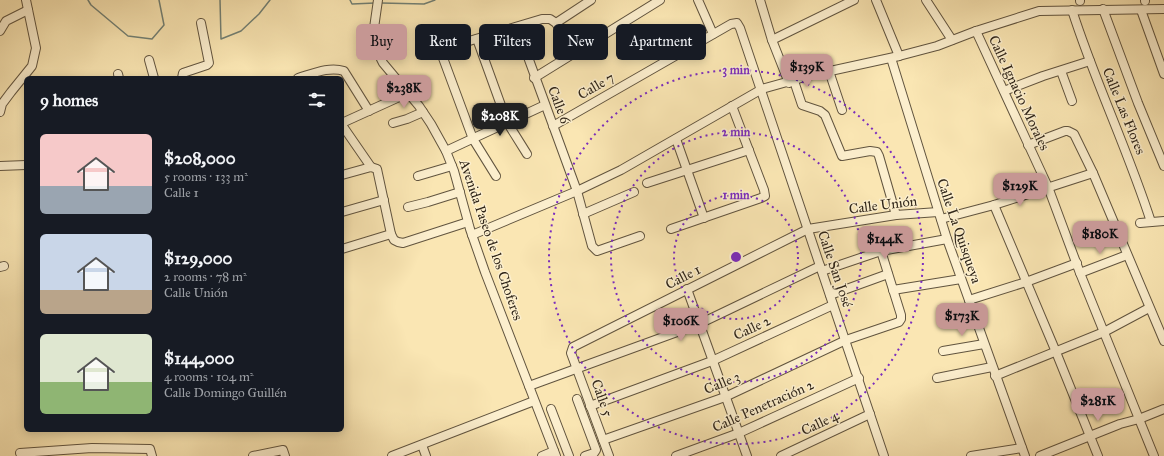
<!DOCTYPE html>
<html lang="en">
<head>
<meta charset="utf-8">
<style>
	body { margin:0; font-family:"IM FELL Great Primer",serif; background:#20242c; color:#f1f3f6; height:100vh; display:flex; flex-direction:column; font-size:15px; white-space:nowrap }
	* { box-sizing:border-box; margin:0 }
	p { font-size:13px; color:#9ea1a6 }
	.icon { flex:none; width:22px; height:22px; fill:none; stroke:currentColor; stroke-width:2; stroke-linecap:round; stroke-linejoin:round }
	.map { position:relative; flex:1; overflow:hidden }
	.details { position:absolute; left:24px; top:76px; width:320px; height:356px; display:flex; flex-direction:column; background:#171b24; border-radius:6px; box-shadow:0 2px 10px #0003 }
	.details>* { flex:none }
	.top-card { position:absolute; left:356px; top:24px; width:380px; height:36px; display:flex; gap:8px }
	.price { position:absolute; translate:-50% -34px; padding:0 9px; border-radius:8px; background:#c59692; color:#111; font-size:13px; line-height:26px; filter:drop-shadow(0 1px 2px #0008) }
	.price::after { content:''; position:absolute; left:50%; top:24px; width:12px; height:9px; margin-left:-6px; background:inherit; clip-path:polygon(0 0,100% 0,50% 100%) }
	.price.selected { background:#222; color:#fff }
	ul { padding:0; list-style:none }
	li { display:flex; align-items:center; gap:12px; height:100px; padding:0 16px }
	li span { display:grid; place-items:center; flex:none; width:112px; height:80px; border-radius:6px; color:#555 }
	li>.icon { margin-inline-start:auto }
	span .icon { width:48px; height:48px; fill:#fffc; stroke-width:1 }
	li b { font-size:17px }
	h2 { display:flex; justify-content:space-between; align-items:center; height:48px; padding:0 16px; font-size:17px }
	.tag { padding:0 14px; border-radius:6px; background:#171b24; box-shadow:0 2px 10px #0003; font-size:14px; line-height:36px }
	.tag.selected { background:#c59692; color:#111 }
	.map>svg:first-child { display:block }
</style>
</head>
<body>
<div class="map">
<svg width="1164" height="456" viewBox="0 0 1164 456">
	<rect width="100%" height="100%" fill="#fae6b3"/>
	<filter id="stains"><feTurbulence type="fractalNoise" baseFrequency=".005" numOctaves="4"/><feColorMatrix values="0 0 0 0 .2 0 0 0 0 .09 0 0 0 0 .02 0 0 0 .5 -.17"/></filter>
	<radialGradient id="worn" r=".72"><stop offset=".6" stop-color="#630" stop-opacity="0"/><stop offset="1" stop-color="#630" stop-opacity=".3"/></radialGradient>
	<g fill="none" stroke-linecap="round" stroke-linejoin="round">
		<g stroke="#728075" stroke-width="1.5">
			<polyline points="88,0 91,5 128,36 152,39 164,25 159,0"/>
			<polyline points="220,0 221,39 241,31 259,14 270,0"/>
			<polyline points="350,0 352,4 375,3"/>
			<polyline points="381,3 424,4 435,0"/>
		</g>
		<defs>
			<g id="minor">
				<polyline points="378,0 373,35 376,49 383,63 419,106 431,124 446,151 454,171 470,229 485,272 556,456"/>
				<polyline points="698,0 713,34"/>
				<polyline points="760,0 772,40 789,83"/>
				<polyline points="876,0 899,56"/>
				<polyline points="926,0 952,40"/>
				<polyline points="1080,0 1080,1"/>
				<polyline points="1145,0 1145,1"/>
				<polyline points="1103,9 1138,103 1164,166"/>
				<path d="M1072 10C1095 82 1128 150 1151 222"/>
				<polyline points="1141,10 1164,74"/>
				<polyline points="556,23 591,0"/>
				<polyline points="517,27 577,191 592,246 597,251 640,236"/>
				<polyline points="0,31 6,21 28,10"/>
				<polyline points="976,31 1048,187 1080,273 1154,456"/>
				<polyline points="477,39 507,122 527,154"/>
				<polyline points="772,40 854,0"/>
				<polyline points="891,58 947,239 1025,456"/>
				<polyline points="149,60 154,78"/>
				<polyline points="829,71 842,110"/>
				<polyline points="1061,71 1072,101"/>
				<polyline points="118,74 119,78"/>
				<polyline points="182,78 183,73 207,65 209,63 201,23"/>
				<path d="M298 78C312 74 329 66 344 71L369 111"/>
				<polyline points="534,78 660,0"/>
				<polyline points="794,81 802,105 820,111 825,115 842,156 870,151 877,152 879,156 896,215"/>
				<polyline points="1004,91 1043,76 1090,61"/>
				<polyline points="0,112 2,104 11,92 32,66 36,48 26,0"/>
				<polyline points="342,123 408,93"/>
				<polyline points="393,123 407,119 423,112"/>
				<polyline points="342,125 371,167"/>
				<polyline points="553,126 731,24 737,23 740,28 884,456"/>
				<polyline points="676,139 704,218"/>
				<polyline points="1028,145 1065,131 1068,131 1074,134 1093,173 1164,341"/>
				<polyline points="446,151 545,105"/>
				<polyline points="0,166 26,165"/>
				<polyline points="342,175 371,167 377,169 391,234 394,240 398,242 403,243 468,222"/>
				<polyline points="418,176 452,166"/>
				<polyline points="496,176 473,139 443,58 443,52 446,48 542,19 550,19 556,23 574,54"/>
				<polyline points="647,183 749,150"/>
				<polyline points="994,205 1056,352 1098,456"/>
				<polyline points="408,207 428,202 460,192"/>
				<polyline points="342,212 384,200"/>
				<polyline points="583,214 634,192"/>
				<polyline points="941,219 994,205 1093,173"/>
				<polyline points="1140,223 1164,221"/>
				<polyline points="671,229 761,198 765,196 764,190 732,106"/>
				<polyline points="472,235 577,191 621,170 762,89 812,75 899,56 937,46 976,31 1039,11 1164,9"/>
				<polyline points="342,249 391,234"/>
				<polyline points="0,267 4,266"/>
				<polyline points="822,271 881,251 947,239"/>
				<polyline points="1080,273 1127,255"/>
				<polyline points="687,289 747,456"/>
				<polyline points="893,290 961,279"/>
				<polyline points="830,295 888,274"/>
				<polyline points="969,300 1026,282 1077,263"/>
				<polyline points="943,351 984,344"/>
				<polyline points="995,376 1104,332 1149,308"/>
				<polyline points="937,378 992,367"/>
				<polyline points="529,386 699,324 820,266"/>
				<polyline points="577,399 596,450 594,453 585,456"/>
				<polyline points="590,406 712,361 833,305"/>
				<polyline points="551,409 569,456"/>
				<polyline points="603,440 725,397 846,340 899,322 901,319 901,315 881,251"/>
				<polyline points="422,445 426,456"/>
				<polyline points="20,453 92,448 150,449 152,456"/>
				<polyline points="253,456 283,450 285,456"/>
				<polyline points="392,456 534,401"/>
				<polyline points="542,456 554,451"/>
				<polyline points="609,456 571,353 573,347 808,229 896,215 938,212"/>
				<polyline points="676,456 739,433 859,378"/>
				<polyline points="781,456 870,414"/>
				<polyline points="971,456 1022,448"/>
				<polyline points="1040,456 1120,424 1139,419 1164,409"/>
			</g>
		</defs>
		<use href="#minor" stroke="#61543f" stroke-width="10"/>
		<use href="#minor" stroke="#fcefce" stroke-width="8"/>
	</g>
	<g fill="none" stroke="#7b2cbf" stroke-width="2" stroke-dasharray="2 4">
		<circle cx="736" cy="257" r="62"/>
		<circle cx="736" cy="257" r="125"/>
		<circle cx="736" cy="257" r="187"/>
	</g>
	<g text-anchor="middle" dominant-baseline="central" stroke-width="3" stroke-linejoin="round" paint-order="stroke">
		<g font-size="14" fill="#2e2418" stroke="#fcefce">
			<text transform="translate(596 86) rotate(-30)">Calle 7</text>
			<text transform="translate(1019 93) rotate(65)">Calle Ignacio Morales</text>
			<text transform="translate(559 105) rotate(69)">Calle 6</text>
			<text transform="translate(1124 111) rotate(68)">Calle Las Flores</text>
			<text transform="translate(883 205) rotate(-7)">Calle Unión</text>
			<text transform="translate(959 231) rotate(71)">Calle La Quisqueya</text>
			<text transform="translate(491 240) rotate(71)">Avenida Paseo de los Choferes</text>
			<text transform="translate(835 269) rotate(71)">Calle San José</text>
			<text transform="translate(683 277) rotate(-27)">Calle 1</text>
			<text transform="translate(752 328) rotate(-25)">Calle 2</text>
			<text transform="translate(722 383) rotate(-22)">Calle 3</text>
			<text transform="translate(602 398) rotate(70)">Calle 5</text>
			<text transform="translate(763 406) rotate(-24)">Calle Penetración 2</text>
			<text transform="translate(820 423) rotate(-25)">Calle 4</text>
		</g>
	</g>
	<circle cx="736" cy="257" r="6" fill="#7b2cbf" stroke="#fcefce" stroke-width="2"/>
	<g font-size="12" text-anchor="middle" font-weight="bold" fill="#7b2cbf" stroke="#fcefce" stroke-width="3" stroke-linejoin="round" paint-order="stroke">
		<text x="736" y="74">3 min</text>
		<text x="736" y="136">2 min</text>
		<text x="736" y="199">1 min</text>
	</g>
	<rect width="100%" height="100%" filter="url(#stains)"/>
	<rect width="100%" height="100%" fill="url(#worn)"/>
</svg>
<b class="price" style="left:807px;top:88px">$139K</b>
<b class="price" style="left:404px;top:109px">$238K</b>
<b class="price selected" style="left:500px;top:137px">$208K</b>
<b class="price" style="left:1020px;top:207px">$129K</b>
<b class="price" style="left:1100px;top:255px">$180K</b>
<b class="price" style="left:885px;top:260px">$144K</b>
<b class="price" style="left:962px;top:337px">$173K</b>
<b class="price" style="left:681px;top:342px">$106K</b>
<b class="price" style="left:1098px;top:422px">$281K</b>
<div class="top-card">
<a class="tag selected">Buy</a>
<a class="tag">Rent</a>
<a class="tag">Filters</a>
<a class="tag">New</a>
<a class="tag">Apartment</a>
</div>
<section class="details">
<h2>9 homes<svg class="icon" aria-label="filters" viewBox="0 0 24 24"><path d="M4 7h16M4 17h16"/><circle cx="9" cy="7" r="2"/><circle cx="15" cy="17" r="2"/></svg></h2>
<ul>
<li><span style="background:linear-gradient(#f6c9c9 65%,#9aa5b1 0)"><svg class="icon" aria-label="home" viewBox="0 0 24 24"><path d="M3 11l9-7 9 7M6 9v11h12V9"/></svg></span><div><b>$208,000</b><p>5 rooms · 133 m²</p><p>Calle 1</p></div></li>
<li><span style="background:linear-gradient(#c9d6e8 70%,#b9a48a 0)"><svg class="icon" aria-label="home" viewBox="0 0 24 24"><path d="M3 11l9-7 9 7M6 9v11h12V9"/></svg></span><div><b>$129,000</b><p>2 rooms · 78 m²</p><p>Calle Unión</p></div></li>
<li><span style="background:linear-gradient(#dfe7d0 60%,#8fb573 0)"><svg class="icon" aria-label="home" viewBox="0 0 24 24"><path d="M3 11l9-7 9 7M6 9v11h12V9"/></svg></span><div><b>$144,000</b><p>4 rooms · 104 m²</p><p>Calle Domingo Guillén</p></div></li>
</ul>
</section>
</div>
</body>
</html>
